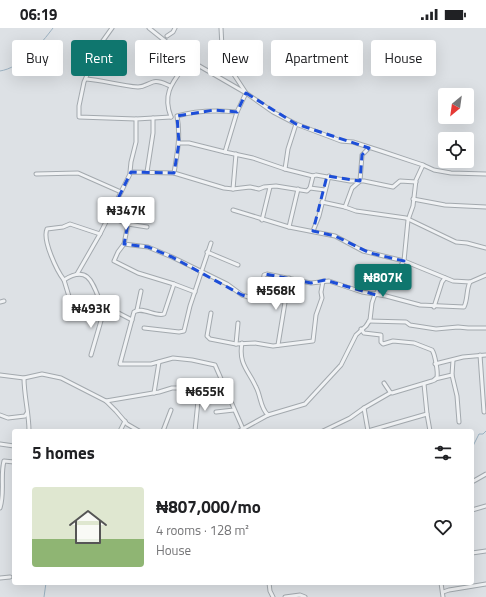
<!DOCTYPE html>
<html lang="en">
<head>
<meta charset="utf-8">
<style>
	body { margin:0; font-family:"Titillium Web",sans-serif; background:#f6f6f6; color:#202124; height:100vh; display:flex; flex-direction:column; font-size:15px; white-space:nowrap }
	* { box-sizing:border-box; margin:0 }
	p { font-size:13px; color:#757577 }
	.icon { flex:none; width:22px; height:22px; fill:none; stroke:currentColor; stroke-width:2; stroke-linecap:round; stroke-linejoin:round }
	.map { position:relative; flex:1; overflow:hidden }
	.drawer { position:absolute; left:12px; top:401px; width:462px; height:156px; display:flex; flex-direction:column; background:#fff; border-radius:4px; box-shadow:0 4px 16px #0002 }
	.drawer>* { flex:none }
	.guide { position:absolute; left:12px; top:12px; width:462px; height:36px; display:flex; gap:8px }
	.needle { width:26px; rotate:209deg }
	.controls { position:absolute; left:438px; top:60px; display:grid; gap:8px }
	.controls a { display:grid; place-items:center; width:36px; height:36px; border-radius:4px; background:#fff; box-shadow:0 4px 16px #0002; font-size:20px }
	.price { position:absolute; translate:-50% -34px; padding:0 9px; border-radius:4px; background:#fff; color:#222; font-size:13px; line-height:26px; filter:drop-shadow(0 1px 2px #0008) }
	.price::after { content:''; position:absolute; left:50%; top:24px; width:12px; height:9px; margin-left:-6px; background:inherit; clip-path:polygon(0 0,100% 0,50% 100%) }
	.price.selected { background:#0f766e; color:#fff }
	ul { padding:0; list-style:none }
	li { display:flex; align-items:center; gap:12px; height:100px; padding:0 20px }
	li+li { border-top:1px solid #e0e0e0 }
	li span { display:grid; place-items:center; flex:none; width:112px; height:80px; border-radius:4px; color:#555 }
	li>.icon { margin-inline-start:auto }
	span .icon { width:48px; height:48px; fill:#fffc; stroke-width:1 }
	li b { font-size:17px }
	h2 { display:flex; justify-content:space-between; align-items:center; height:48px; padding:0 20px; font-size:17px }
	.tag { padding:0 14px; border-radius:4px; background:#fff; box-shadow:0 4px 16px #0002; font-size:14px; line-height:36px }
	.tag.selected { background:#0f766e; color:#fff }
	.status { display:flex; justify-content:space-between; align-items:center; height:28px; padding:0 20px; background:#fff; direction:ltr }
	.status svg { height:11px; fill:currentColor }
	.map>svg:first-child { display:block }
</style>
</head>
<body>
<div class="status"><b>06:19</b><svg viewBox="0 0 49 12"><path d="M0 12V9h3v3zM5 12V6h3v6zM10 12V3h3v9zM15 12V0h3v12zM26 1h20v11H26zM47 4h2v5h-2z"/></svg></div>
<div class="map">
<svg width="486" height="569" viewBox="0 0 486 569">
	<rect width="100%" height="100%" fill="#dde1e5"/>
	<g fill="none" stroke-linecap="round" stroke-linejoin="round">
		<g stroke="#9cb2c2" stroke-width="1">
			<path d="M0 43C21 40 41 16 53 0"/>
			<polyline points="472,420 479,406 483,406 486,403"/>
			<polyline points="44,569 46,555"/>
		</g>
		<defs>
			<g id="street">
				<polyline points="112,0 92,28 88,45 84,54 79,78 79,89 136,91"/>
				<polyline points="149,0 189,32 246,65 273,84 296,96 341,113 353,114 381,123 423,137 434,142 451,145 486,146"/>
				<polyline points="167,8 173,4 175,0"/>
				<path d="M86 51C103 52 120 58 138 59 144 59 147 56 153 54 159 52 165 56 170 58"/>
				<polyline points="237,84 225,124 253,130 285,141 313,148"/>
				<path d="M171 89C161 63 175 52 189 32"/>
				<polyline points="179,115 189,115 225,124"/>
				<polyline points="369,120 362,127 360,153 352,160 345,179 356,183 406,190 456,214 467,215 486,220"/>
				<polyline points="285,141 288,121 296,96"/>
				<polyline points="130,144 131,134 136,114 136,91 171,89"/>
				<polyline points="147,144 153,105 153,90"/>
				<path d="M174 145C177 126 181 108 177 88 197 82 216 82 237 84L246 65 227 36 222 19 221 0"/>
				<polyline points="36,146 78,145 121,164"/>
				<polyline points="310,160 325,162"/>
				<polyline points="233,161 236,126"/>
				<polyline points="413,171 445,177 486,179"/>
				<polyline points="322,174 345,179"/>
				<polyline points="233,182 289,199 335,208 363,223 404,233 453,253 470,254 486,247"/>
				<polyline points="109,189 128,196 147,199"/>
				<polyline points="262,192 270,159"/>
				<polyline points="128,196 124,216 118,224 114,233 138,245 174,256 195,264"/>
				<polyline points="289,199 298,161"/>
				<polyline points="313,203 319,188 329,148"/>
				<polyline points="100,206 131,144 174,145 224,160 233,161 250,159 259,161 264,159 276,158 307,163 310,160 313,148 316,147 350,153 364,153 393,159 400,153 416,154"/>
				<path d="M124 216 148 219 172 229 227 256 242 267 258 272 261 269 264 247 267 246 311 255 329 253 362 264 386 268 420 277 464 279C468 271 466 262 470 254"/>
				<polyline points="207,224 238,237"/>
				<path d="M64 252C57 243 42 212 47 201L63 199 70 196 100 206 77 246"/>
				<path d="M174 256 164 286C155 289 142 278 134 284L120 336H151L173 330 192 332 215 337 243 401"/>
				<polyline points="0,274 4,273"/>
				<path d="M101 276C93 256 89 236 64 252L71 275 101 276 132 292"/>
				<polyline points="434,279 442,254 445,250"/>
				<polyline points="137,282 141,263"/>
				<polyline points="211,285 207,308 210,311 236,316 255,315 273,318 313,313 316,287 322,270 321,264 323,253"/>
				<polyline points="369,293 406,294 410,297 436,301 458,299 468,300 486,300"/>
				<polyline points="144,300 179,304 184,303 190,278 211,215"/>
				<path d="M361 301 364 305 381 307V314L383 316 393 313 414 315 432 322C435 326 438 344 437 349 436 352 435 352 432 353L392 365 390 364 384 355"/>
				<path d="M242 315C238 336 249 343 256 359 261 368 260 380 268 387"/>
				<polyline points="236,316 238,295"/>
				<polyline points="278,317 289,250"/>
				<polyline points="91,327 105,279"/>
				<polyline points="480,327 484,384"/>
				<polyline points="435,336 463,329 486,327"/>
				<polyline points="0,347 24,350 42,346 61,350 106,373 116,383 127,396 139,403"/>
				<polyline points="452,347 457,368 459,394"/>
				<path d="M24 350C24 368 29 385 29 403"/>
				<polyline points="435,351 452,347 453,332"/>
				<polyline points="424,356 427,386"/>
				<polyline points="154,365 159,334"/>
				<polyline points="106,373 159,364 172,360 180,360 215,364 226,362"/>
				<polyline points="364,380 368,403 427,386 430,403"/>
				<polyline points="216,384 234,382"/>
				<polyline points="0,387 8,390 25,388 27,385"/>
				<polyline points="120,403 125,393"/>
				<polyline points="163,403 171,382"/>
				<polyline points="195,403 199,363"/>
				<polyline points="239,403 268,387 305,376 341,337 356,307 366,298 370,292 372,275 374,269 379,261 395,246 404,233 408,192 413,178 416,152 423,137"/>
				<polyline points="323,403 350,390 364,380 390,365"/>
				<polyline points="0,416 14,418"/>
				<polyline points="472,454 486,446"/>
				<path d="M0 480C5 465 0 448 4 433L14 434"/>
				<polyline points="472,482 486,478"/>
				<polyline points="472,525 486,523"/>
				<polyline points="0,550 10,549"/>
				<polyline points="269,555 270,563 273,569"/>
				<polyline points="441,555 443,569"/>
				<polyline points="443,564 449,562 486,556"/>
				<polyline points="285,569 300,567 305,569"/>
			</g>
		</defs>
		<use href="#street" stroke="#a3a9ae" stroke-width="5"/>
		<use href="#street" stroke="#f0f2f4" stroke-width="3"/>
	</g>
	<path fill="none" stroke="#1d4ed8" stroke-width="3" stroke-dasharray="8 5" stroke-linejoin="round" d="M246 65 296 96 369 120 362 127 360 153 327 148 313 203 335 208 370 225 404 233 376 267 325 252 311 255 265 246 260 272 242 267 172 229 148 219 124 216 128 196 109 189 131 144 174 145 179 115 177 88 214 82 237 84Z"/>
</svg>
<div class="controls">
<a><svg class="needle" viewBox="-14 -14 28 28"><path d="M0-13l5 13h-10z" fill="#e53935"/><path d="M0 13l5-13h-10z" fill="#757577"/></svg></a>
<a><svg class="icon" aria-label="locate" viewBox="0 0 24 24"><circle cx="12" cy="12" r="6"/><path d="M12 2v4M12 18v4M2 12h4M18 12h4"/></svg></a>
</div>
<b class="price" style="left:126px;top:203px">₦347K</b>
<b class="price selected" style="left:383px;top:270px">₦807K</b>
<b class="price" style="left:276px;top:283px">₦568K</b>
<b class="price" style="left:91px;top:301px">₦493K</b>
<b class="price" style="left:205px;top:384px">₦655K</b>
<div class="guide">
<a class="tag">Buy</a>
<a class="tag selected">Rent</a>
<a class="tag">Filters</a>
<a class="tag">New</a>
<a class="tag">Apartment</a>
<a class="tag">House</a>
</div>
<section class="drawer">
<h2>5 homes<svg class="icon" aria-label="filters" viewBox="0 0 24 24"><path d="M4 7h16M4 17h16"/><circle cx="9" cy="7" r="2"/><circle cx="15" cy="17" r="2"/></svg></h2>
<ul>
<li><span style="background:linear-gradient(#dfe7d0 65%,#8fb573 0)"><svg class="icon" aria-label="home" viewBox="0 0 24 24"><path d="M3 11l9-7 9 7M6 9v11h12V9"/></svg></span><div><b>₦807,000/mo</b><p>4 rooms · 128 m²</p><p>House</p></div><svg class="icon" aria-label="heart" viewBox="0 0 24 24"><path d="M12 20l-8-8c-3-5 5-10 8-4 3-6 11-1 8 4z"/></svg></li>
</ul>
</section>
</div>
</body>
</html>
